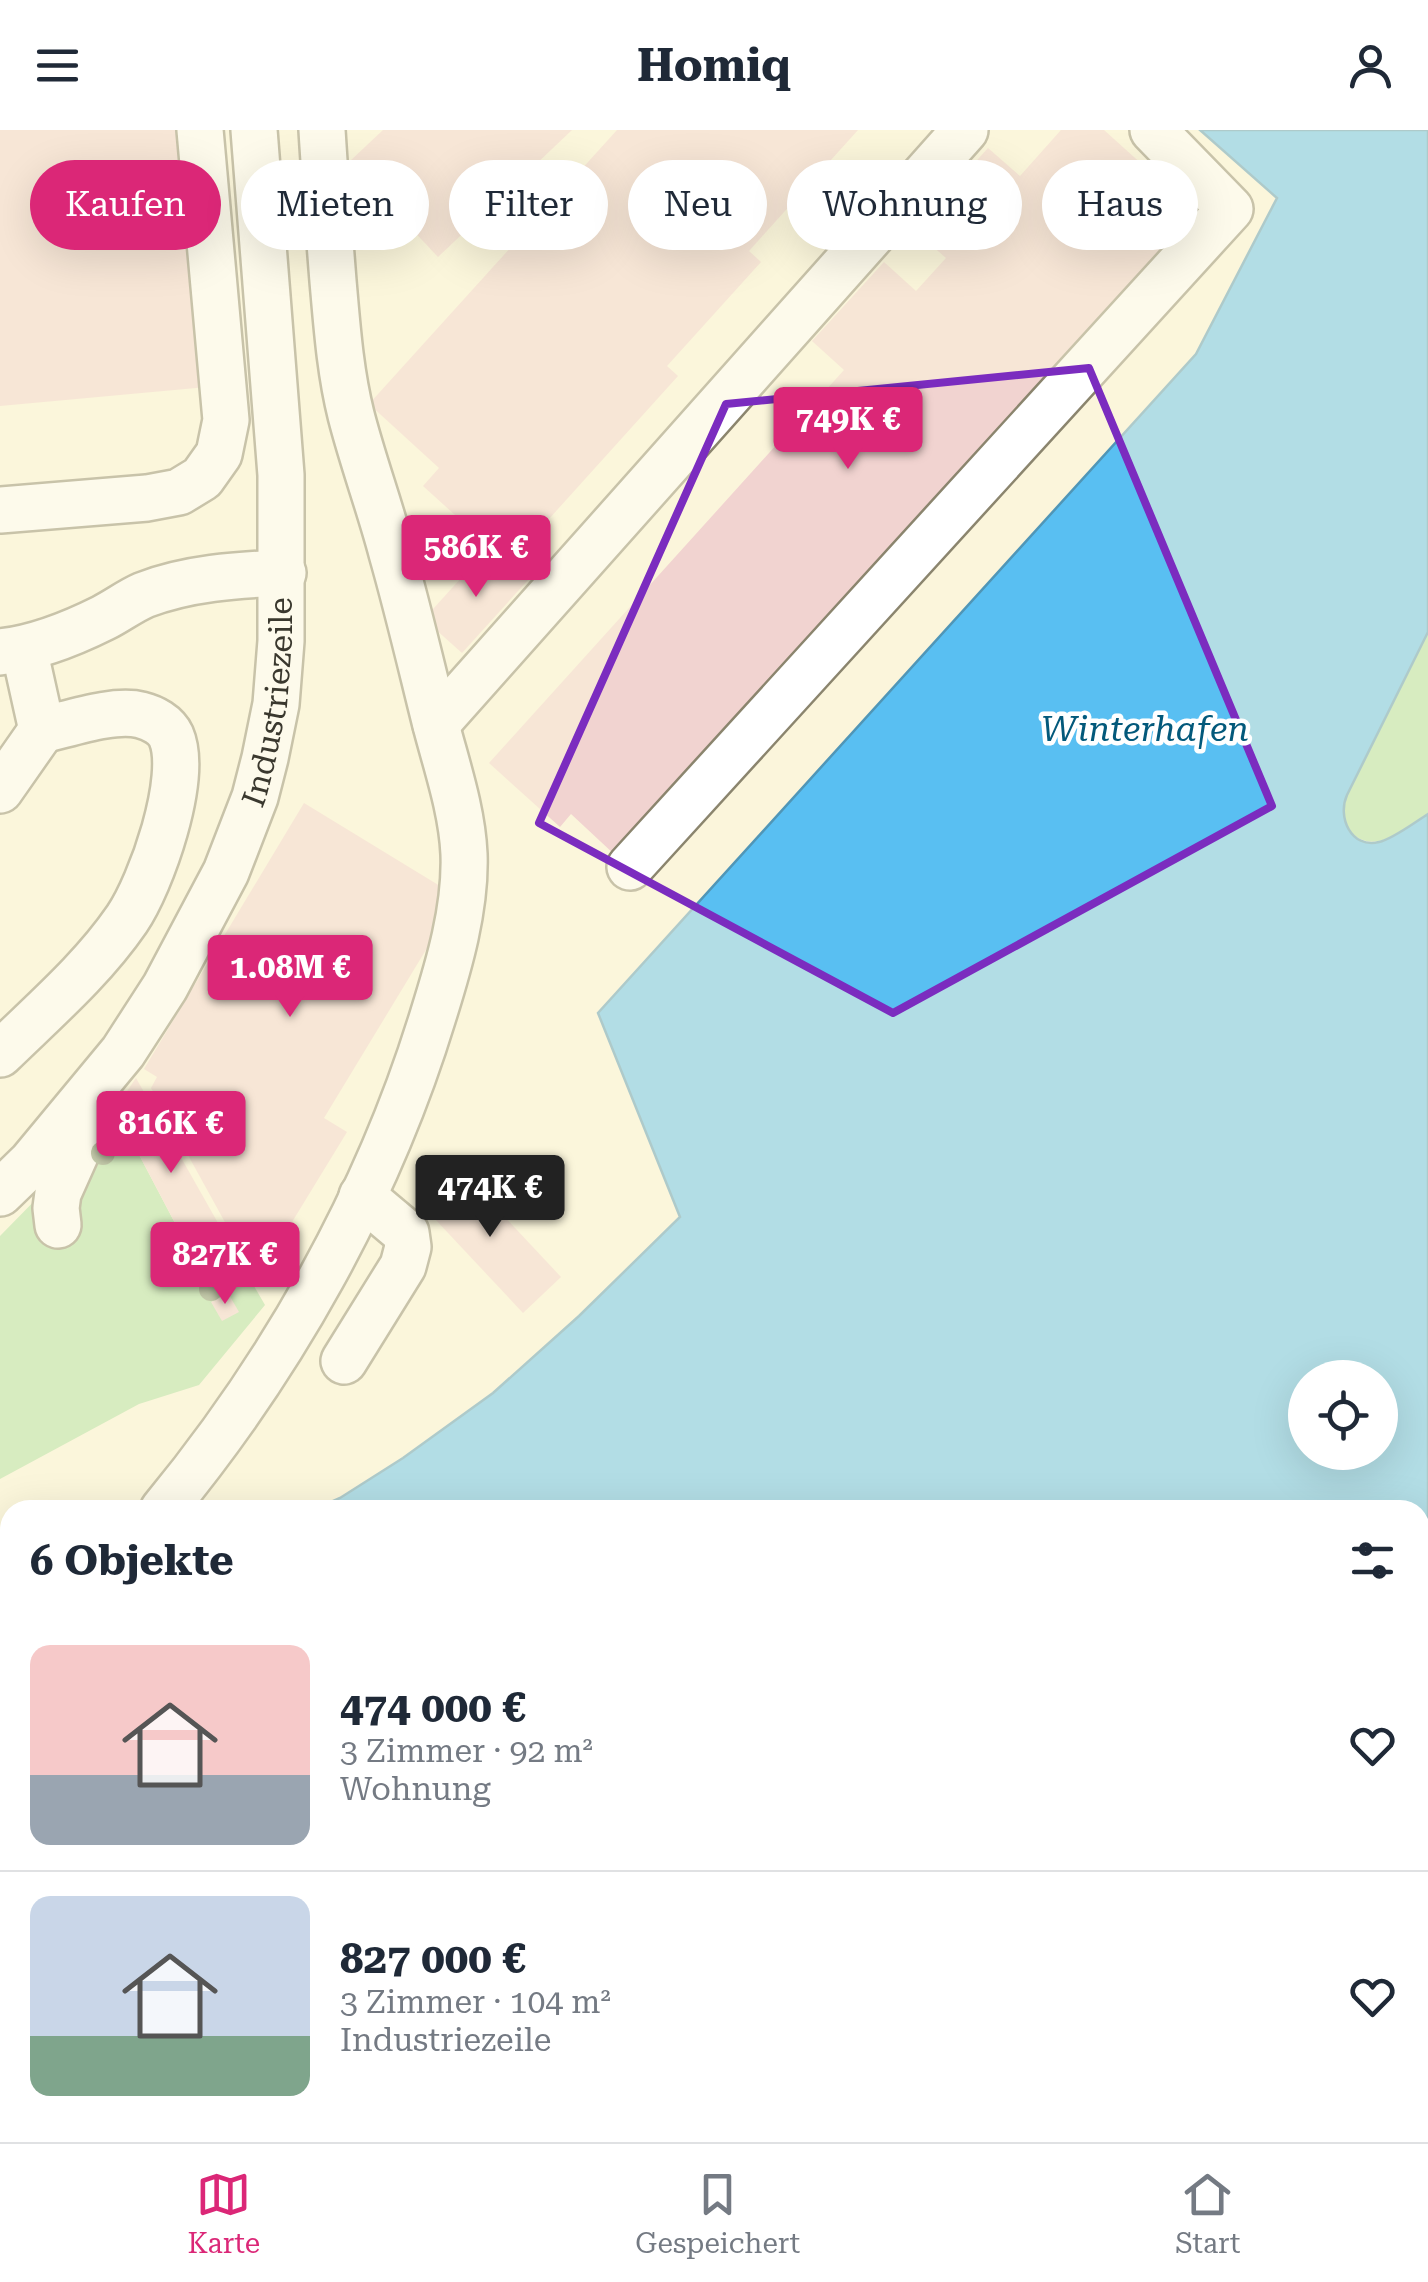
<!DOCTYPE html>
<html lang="de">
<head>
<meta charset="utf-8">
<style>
	body { margin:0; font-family:"Roboto Serif",serif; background:#f6f6f7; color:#1f2937; height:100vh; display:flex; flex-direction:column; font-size:38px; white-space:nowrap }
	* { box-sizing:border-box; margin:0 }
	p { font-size:32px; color:#747a83 }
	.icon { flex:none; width:55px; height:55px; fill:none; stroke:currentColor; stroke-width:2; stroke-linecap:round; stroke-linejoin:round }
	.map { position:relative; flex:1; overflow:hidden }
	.side { position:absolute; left:0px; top:1370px; width:1430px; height:642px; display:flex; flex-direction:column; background:#fff; border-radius:30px 30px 0 0; box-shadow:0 10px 40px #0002 }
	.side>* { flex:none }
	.banner { position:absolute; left:30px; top:30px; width:1370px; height:90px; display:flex; gap:20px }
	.fabs { position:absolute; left:1288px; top:1230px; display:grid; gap:20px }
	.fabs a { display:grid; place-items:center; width:110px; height:110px; border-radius:50%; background:#fff; box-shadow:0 10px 40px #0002; font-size:50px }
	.price { position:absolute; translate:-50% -85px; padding:0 22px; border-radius:10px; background:#db2777; color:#fff; font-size:32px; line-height:65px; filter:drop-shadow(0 2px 5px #0008) }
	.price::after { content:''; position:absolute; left:50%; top:60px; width:30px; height:22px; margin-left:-15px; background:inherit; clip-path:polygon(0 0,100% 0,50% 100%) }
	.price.active { background:#222; color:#fff }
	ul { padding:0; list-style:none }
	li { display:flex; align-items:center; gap:30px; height:250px; padding:0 30px }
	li+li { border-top:2px solid #e0e1e3 }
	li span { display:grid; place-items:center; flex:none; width:280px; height:200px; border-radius:20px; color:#555 }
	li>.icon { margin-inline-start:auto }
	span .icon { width:120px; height:120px; fill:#fffc; stroke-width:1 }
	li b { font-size:42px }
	h2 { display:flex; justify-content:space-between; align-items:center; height:120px; padding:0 30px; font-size:42px }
	.tag { padding:0 35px; border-radius:45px; background:#fff; box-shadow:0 10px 40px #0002; font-size:35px; line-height:90px }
	.tag.active { background:#db2777; color:#fff }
	header { display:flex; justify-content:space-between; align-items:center; height:130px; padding:0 30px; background:#fff; font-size:45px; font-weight:700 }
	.tab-bar { display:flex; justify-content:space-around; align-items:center; height:140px; border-top:2px solid #e0e1e3; background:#fff; font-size:28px; color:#747a83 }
	.tab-bar a { display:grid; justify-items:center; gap:5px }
	.tab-bar .active { color:#db2777 }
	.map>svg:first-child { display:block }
</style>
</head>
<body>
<header><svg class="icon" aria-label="menu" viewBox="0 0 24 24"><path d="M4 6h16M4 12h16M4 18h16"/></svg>Homiq<svg class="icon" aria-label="person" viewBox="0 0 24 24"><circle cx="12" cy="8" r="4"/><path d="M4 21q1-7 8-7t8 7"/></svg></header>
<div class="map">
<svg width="1428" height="2012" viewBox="0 0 1428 2012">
	<rect width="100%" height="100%" fill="#fbf5db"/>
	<g fill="#abdfa0">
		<path d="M1428 502V684C1407 697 1378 724 1354 705 1345 697 1342 687 1342 675Z"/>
		<polygon points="115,979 197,1135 231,1116 265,1175 199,1255 139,1274 0,1349 0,1106 48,1057"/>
	</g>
	<path fill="#59bff2" stroke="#5096b7" stroke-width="2.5" fill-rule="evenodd" d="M1200 0H1428V502L1347 665C1337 687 1351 719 1379 712 1393 709 1415 692 1428 684V2012H0V1546L10 1541V2002H1420V1380H313L340 1368 403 1328 493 1263 579 1186 680 1087 598 883 1196 224 1277 68ZM1305 1248H1380V1322H1305Z"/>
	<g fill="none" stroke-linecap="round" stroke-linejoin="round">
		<g stroke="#03597b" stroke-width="2.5" stroke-dasharray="12 10" stroke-linecap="butt">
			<polyline points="1420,1525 1428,1519"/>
			<polyline points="745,2012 759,2002"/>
		</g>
	</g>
	<g fill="#f1d3d0">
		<polygon points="0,0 184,0 207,257 0,276"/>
		<polygon points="383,0 572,0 438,127 349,32"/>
		<polygon points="617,0 858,0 749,121 761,132 667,236 678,246 530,410 507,389 486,413 423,356 439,338 369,274"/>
		<polygon points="1061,0 1104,0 1196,83 615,725 571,684 560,697 489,633 844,240 812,211 884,132 916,161 946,128 914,100 988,18 1020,46"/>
		<polygon points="490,416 528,450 462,523 424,489"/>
		<polygon points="304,673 458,767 324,988 347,1002 267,1133 237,1114 151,958 157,947 144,939"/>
		<polygon points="136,948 231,1116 197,1135 115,979"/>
		<polygon points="458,1037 561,1147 523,1183 420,1073"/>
		<polygon points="228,1163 239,1182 222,1191 211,1172"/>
	</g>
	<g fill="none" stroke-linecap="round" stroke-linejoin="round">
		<defs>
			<g id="minor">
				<polyline points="0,380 147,368 179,362 202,348 219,324 226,290 200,0"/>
				<path d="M0 522C36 518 71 504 103 488 117 481 130 471 144 465 188 448 236 445 283 443"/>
				<polyline points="436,594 965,0"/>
				<polyline points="0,660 42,600"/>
				<polyline points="630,737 1230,79 1153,0"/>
				<path d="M0 924C44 881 92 840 127 789 151 754 189 647 171 606 166 595 153 588 141 585 114 578 69 594 42 600L28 537 27 519"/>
				<path id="s1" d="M0 1063 31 1033 123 922 165 857 226 742 255 667 265 628 276 574 281 511V345L254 0"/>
				<polyline points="58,1095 56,1078 58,1063 96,978"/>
				<polyline points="344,1231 403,1136 408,1117 406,1103 362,1066"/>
				<path d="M163 1380C282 1236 378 1066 433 886 449 835 466 778 464 724 462 679 446 634 435 591 421 535 408 479 392 423 380 377 363 332 351 285 340 241 337 196 333 151 329 100 325 50 322 0"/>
				<polyline points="0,1514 10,1509"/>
			</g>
		</defs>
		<use href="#minor" stroke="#8b856e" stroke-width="50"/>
		<use href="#minor" stroke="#fff" stroke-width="45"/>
	</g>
	<g fill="#82956f">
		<circle cx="103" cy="1023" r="12"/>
		<circle cx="211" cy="1159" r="12"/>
	</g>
	<path d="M0 0H1428V2012H0ZM1089 238 1272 676 893 883 539 693 726 274Z" fill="#fbf5db" fill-opacity=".55" fill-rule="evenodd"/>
	<path fill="none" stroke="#7b2cbf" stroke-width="8" stroke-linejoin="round" d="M1089 238 1272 676 893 883 539 693 726 274Z"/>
	<g text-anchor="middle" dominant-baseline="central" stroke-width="9" stroke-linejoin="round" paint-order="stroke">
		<g font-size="32" fill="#3a382e" stroke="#fff">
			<text stroke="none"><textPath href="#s1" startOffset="572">Industriezeile</textPath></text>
		</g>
		<g font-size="35" font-style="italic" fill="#03597b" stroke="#fff">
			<text x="1145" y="599">Winterhafen</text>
		</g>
	</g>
</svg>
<div class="fabs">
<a><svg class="icon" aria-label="locate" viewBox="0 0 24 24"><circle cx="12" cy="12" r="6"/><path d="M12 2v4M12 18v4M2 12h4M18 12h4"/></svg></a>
</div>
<b class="price" style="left:848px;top:342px">749K €</b>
<b class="price" style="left:476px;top:470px">586K €</b>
<b class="price" style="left:290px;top:890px">1.08M €</b>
<b class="price" style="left:171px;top:1046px">816K €</b>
<b class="price active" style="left:490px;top:1110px">474K €</b>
<b class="price" style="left:225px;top:1177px">827K €</b>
<div class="banner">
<a class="tag active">Kaufen</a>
<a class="tag">Mieten</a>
<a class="tag">Filter</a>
<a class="tag">Neu</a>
<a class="tag">Wohnung</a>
<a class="tag">Haus</a>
</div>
<section class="side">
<h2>6 Objekte<svg class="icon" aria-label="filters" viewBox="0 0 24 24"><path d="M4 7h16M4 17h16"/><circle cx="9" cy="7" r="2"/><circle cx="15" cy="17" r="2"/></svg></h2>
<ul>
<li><span style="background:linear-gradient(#f6c9c9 65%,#9aa5b1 0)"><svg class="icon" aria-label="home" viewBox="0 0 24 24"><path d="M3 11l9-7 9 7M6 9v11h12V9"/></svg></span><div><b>474 000 €</b><p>3 Zimmer · 92 m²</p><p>Wohnung</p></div><svg class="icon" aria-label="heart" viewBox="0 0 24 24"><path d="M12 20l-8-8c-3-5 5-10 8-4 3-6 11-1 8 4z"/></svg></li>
<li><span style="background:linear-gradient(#c9d6e8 70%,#7fa58c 0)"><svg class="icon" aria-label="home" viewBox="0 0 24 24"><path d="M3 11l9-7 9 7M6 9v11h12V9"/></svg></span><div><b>827 000 €</b><p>3 Zimmer · 104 m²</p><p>Industriezeile</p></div><svg class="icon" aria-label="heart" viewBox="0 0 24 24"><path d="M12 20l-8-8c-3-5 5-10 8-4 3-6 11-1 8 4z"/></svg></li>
</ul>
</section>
</div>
<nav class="tab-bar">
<a class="active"><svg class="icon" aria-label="map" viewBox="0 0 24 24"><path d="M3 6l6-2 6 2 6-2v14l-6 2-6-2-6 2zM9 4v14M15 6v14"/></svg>Karte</a>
<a><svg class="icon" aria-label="saved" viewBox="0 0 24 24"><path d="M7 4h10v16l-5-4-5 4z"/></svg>Gespeichert</a>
<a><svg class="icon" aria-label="home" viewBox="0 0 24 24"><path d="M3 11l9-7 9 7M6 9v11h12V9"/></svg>Start</a>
</nav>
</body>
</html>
